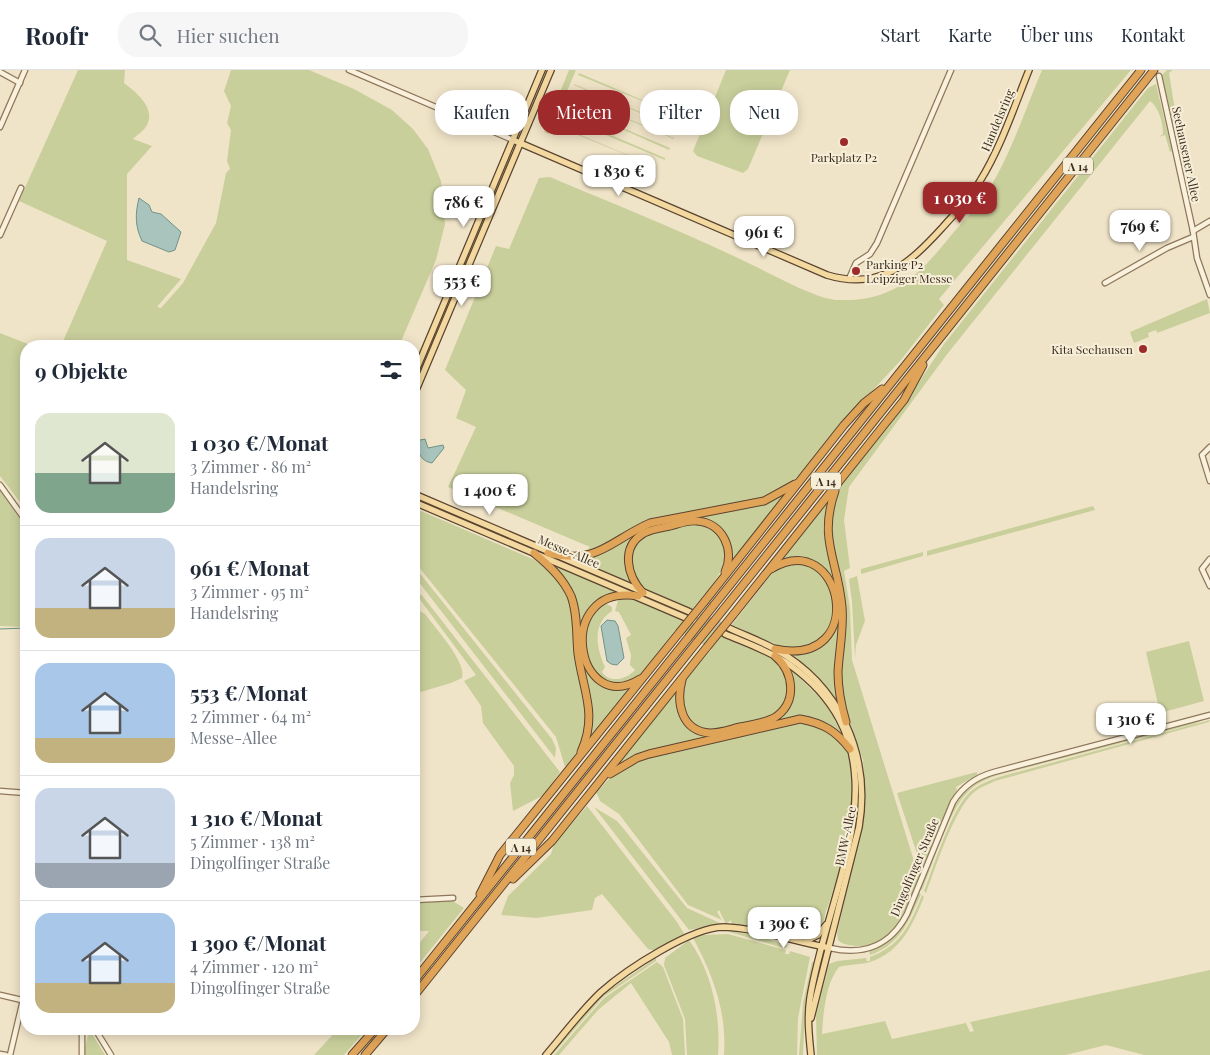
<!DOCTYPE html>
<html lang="de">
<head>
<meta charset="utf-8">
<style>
	body { margin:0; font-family:"Playfair Display",serif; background:#f6f6f7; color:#1f2937; height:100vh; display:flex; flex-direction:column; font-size:19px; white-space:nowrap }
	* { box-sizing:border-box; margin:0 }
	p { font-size:16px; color:#747a83 }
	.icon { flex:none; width:28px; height:28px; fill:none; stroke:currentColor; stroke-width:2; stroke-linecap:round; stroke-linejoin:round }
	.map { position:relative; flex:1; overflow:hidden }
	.drawer { position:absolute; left:20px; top:270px; width:400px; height:695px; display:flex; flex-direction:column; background:#fff; border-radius:20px; box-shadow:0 2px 12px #0003 }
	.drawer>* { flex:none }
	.hud { position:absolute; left:435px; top:20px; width:475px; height:45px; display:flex; gap:10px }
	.price { position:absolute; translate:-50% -42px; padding:0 11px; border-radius:10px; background:#fff; color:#222; font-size:16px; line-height:32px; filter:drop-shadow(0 1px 2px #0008) }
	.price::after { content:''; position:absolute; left:50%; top:30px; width:15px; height:11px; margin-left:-8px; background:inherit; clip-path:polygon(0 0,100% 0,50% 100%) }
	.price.selected { background:#9e2a2b; color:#fff }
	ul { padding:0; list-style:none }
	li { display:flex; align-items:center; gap:15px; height:125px; padding:0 15px }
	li+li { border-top:1px solid #e0e1e3 }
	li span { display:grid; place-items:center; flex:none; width:140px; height:100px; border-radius:15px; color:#555 }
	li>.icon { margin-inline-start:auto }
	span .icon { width:60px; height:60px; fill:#fffc; stroke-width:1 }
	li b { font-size:21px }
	h2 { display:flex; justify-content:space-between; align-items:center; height:60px; padding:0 15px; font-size:21px }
	.pill { padding:0 18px; border-radius:20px; background:#fff; box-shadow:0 2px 12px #0003; font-size:18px; line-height:45px }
	.pill.selected { background:#9e2a2b; color:#fff }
	header { display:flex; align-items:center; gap:30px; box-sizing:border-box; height:70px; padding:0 25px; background:#fff; border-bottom:1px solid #e0e1e3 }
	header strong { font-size:24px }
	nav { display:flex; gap:28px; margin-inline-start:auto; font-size:18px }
	.search { width:350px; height:45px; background:#f6f6f7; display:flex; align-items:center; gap:12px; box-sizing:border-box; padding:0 18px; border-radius:20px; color:#747a83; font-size:19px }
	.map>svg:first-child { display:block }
</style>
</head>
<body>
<header>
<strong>Roofr</strong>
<div class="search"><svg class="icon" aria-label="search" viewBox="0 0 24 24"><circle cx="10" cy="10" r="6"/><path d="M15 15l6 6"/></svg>Hier suchen</div>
<nav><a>Start</a><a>Karte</a><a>Über uns</a><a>Kontakt</a></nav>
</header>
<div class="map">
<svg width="1210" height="985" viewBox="0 0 1210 985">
	<rect width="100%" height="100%" fill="#f0e4c8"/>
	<g fill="#c9cf9b">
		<path d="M78 0H125L124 13C136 22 156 38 147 55 145 60 137 65 133 69L152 76 127 104V190L181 209 157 237 161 238 183 213 216 153 226 103 230 99 227 91 231 60 227 53 231 36 224 21 231 0H309L354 19 392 40 413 59 428 79 441 111 445 154 436 190 399 276H61L107 171 19 131Z"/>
		<polygon points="569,0 576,0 549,64 544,62"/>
		<polygon points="726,0 790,0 748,99 743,103 697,86 693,81"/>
		<path d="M1042 0H1131L939 229 944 235 901 290 848 347 805 399 791 413 764 428 655 449 609 475 582 485 590 477 448 417 476 357 456 348 466 320 445 300 496 176 509 179 539 108 550 107C614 134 679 160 742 190 765 200 816 230 839 230 893 232 918 206 949 168 962 152 977 138 988 121 1011 84 1025 40 1042 0Z"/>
		<polygon points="1167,0 1173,0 1169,3 1181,77 1178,75 1162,5"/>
		<polygon points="579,3 682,47 578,5"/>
		<polygon points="574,14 678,58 678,59 574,15"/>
		<path d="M1156 14 1172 81 1170 82 1165 65 1159 67 1163 64C1163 53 1159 37 1150 31L948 283 849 417 844 450 850 498 844 501 850 538 852 590 919 807C907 835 895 880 856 876 849 875 843 875 838 870L837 863 862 755 865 728 863 690 847 644 840 612 844 570 829 468 835 428 841 416 908 329 944 274 1148 18Z"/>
		<polygon points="570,24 674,68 674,69 570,25"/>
		<polygon points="566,34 670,78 669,80"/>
		<polygon points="561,44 665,88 665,90 561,46"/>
		<polygon points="557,55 661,99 556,56"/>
		<polygon points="504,83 414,299 414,294"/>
		<polygon points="509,85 512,86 420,305 418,305"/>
		<polygon points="1207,229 1210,243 1157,263 1156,260 1148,263 1149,267 1134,273 1130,262"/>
		<polygon points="0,263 33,276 26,276 26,430 20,432 0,406"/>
		<polygon points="0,421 26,457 26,557 0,556"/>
		<polygon points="788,421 789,422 731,493 732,486 712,453 659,456 628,479 634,515 570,489 604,483 648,456 749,437"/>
		<polygon points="414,428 750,569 769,578 768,580 418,432"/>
		<path d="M829 428 823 458 834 513C827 498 813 488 796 488 791 488 785 491 781 489Z"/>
		<polygon points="1093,436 1095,440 927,486 927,481"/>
		<path d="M414 438 535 490C547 497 557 506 564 519 576 542 591 640 584 665 581 678 573 688 565 697L556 667 414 491Z"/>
		<path d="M695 453C754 471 716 511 692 540L641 517C623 498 630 472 652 461 664 456 682 456 695 453Z"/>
		<polygon points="923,482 923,486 861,504 861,499"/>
		<path d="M548 490 624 523C558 522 572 641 634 615L587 676 589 664 576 541Z"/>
		<polygon points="793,493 813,496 831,516 835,543 828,563 812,577 782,577 731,556 773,502"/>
		<polygon points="414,496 552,669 556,678 555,688 414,506"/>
		<polygon points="857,506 865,551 856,575 855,588 852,532 849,509"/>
		<polygon points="421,524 560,702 544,725 513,741 510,713 514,705 514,696 483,653 481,636 464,611 476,605 418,527"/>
		<path d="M414 527 418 540 425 544C435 558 467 592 462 608L451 613 414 624Z"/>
		<path d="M619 527 643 532 766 584 777 591 789 609 786 633 773 646 719 660H704L690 652 680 633 685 611 712 579 676 559 639 607 623 614 603 611 586 588 587 551 603 532 612 537V541C592 554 596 577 605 597L602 602C610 614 627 609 635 600L630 595 631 585 626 568 631 565 619 542 615 541Z"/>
		<path d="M839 547H840L838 636 813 604 788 585C792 584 799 585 804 584 821 580 837 565 839 547Z"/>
		<polygon points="1189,571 1204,631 1160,643 1146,582"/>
		<path d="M788 596 827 635 845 670 831 656 808 648 646 683 615 698 678 617C673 638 683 648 698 661L767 653 790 632Z"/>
		<path d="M1210 647 1194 654 998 705C987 709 976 713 968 722 948 741 933 794 922 820L920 819C923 802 954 730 966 719 973 712 983 708 993 704Z"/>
		<path d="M1210 650 1209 652 995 711C987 715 978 718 972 724 953 743 936 796 926 823L924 821C934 796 950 742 969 723 977 715 988 711 999 707Z"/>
		<path d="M794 652C815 654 830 656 844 675 868 709 841 800 828 836 825 842 825 851 821 858 818 864 812 866 805 867L732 855 731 850 726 854 719 840 717 842 722 850 688 835 619 744 600 731 596 722 616 702 639 689Z"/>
		<polygon points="977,702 977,705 956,717 957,721 924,794 921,796 897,723"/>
		<path d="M587 736 677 852 685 865C675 870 660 884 648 879L602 824 595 828 592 840 536 848 501 845 508 826 551 784 554 774Z"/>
		<polygon points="594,737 617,751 623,758 687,838 722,854 689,860"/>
		<path d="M918 823 921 824C909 851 900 875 870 885L869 881C903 868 901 850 918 823Z"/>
		<path d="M922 825 924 827C913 854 901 882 870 892 860 895 849 894 839 897 826 912 823 944 822 964L885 951 892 969 966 953 970 962 974 961 970 952 1210 900V985H1144L1106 975 1066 985H817L816 945 829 894 837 891 866 888 867 891H870V887C901 876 911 853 922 825Z"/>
		<polygon points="451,830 464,838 414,900 414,880 429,861 421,861 414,854 414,831"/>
		<polygon points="726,861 751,864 787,875 786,878 783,878"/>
		<path d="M728 864 786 880 785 884H789L790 881 810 887 798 948 797 985H724C727 942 713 905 693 868L703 865Z"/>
		<path d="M689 870C712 902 721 946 718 985H687L685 949 664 895 665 888Z"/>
		<polygon points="656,888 656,891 603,927 552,985 549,985 602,925"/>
		<polygon points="657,892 663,897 683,949 685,985 672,985 669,972 631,913 598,940 559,985 554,985 604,928"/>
		<polygon points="812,892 816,892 805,939 803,985 799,985 803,933"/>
		<path d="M83 959H89L105 985H84C84 977 89 966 88 961H83Z"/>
		<polygon points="338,959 367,959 344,985 314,985"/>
	</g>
	<g fill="#a9c4bc" stroke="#6f938a">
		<path d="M139 128 149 135 152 142 161 144 181 162 175 180 169 182 142 171C135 156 135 144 139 128Z"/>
		<path d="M425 369 428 378 443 375 444 378 432 393C420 391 416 381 420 370Z"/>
		<polygon points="607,550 615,551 618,556 624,588 617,595 611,594 607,591 601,556"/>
	</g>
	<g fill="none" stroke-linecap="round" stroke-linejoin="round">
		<polyline stroke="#6f938a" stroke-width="1" points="0,559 26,558"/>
		<g stroke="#ccc0a6" stroke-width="5.5" stroke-dasharray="5.5 3" stroke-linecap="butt">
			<polyline points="692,543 727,557"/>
			<polyline points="688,548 723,563"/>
		</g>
		<defs>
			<g id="minor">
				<polyline points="349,0 513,70"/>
				<polyline points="0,2 20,13"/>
				<polyline points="1159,6 1193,161 1197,188 1210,225"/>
				<polyline points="0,57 25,0"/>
				<polyline points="1193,161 1210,151"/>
				<polyline points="0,165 21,118"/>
				<polyline points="849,209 856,193 870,184 877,173 951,0"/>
				<polyline points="1105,213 1167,178 1193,167"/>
				<polyline points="1210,377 1202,385 1210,411"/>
				<polyline points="0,415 26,451"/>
				<polyline points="1210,489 1202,499 1210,516"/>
				<polyline points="0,721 26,723"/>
				<polyline points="414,830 453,828"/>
				<path d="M830 878C864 886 891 875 907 844L953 732C963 716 976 707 994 702L1210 645"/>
				<polyline points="0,925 26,931"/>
				<polyline points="95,959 111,985"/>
				<polyline points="0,984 6,985"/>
				<polyline points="10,985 23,930"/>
				<polyline points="82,985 82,965"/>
			</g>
			<g id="major">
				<path d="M513 70 827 205C880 221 909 194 942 158 955 143 970 129 980 111 1001 77 1014 37 1029 0"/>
				<polyline points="414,305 542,0"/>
				<polyline points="414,325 551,0"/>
				<polyline points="414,424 690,542"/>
				<polyline points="414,432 686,548"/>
				<path d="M729 558C744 565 760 571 775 579 840 615 871 685 859 757L811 948"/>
				<path d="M725 564C746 573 770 581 790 595 913 684 828 814 810 928 807 947 809 966 811 985"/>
				<polyline points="804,872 818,865 826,855"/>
				<path d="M546 985C564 964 581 941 601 922 626 900 691 857 724 857 757 858 792 871 825 877"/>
			</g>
			<g id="highway">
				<path d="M835 421C818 470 838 490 842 537 844 559 839 581 838 602 838 619 841 635 846 652"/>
				<path d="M534 483C549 495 563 508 571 526 578 544 576 566 578 584 583 621 598 644 581 682"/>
				<path d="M548 483C599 495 609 471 650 453L764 431 795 414"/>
				<path d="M771 499C843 455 871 599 775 579"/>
				<path d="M643 523C627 506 620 477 644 463 652 459 661 458 670 456 678 454 688 450 697 451 723 453 735 480 725 502"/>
				<path d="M638 526C552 513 576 649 640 609"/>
				<polyline points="705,531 844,355 864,333 882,319"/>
				<polyline points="714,535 1141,0"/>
				<polyline points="723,540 1154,0"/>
				<polyline points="733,545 884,355 904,330 923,295"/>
				<path d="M682 610C676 633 681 661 710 663 720 663 731 659 740 657 751 655 764 653 774 648 798 633 794 602 775 586"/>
				<path d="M610 704 637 688 649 684 800 649C823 653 836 661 850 679"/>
				<polyline points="513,809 552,771 707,577"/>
				<polyline points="480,824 500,785 679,563"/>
				<polyline points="414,911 688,568"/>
				<polyline points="414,926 697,572"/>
				<polyline points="352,985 375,959"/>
				<polyline points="365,985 387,959"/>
			</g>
		</defs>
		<use href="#minor" stroke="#8d765c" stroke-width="7"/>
		<use href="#major" stroke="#5b4430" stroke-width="8"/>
		<use href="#highway" stroke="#5b4430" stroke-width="9"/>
		<use href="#minor" stroke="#faf1dc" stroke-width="4.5"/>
		<use href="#major" stroke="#f3d9a0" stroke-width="5.5"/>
		<use href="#highway" stroke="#e0a458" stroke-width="7"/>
		<defs>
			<g id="highway-bridge">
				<polyline points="679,563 705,531"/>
				<polyline points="688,568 714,535"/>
				<polyline points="697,572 723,540"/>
				<polyline points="707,577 733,545"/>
			</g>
		</defs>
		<use href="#highway-bridge" stroke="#5b4430" stroke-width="9" stroke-linecap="butt"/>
		<use href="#highway-bridge" stroke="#e0a458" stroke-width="7"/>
	</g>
	<g fill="#9e2a2b" stroke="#f7eed8" stroke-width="2">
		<circle cx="844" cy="72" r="5"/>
		<circle cx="856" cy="201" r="5"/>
		<circle cx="1143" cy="279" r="5"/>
	</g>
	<g text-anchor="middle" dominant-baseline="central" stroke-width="4" stroke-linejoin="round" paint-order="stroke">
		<g fill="#f7eed8" stroke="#756857" stroke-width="1">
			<rect x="1063" y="87.5" width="30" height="17" rx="4"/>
			<rect x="811" y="402.5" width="30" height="17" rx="4"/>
			<rect x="506" y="768.5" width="30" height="17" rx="4"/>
		</g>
		<g font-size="11" font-weight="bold" fill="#3d2e20">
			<text x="1078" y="96">A 14</text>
			<text x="826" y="411">A 14</text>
			<text x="521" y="777">A 14</text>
		</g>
		<g font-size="12" fill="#3d2e20" stroke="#f7eed8">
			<text transform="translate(997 50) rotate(-67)">Handelsring</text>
			<text transform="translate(1187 84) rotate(78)">Seehausener Allee</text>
			<text transform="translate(569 481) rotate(23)">Messe-Allee</text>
			<text transform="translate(845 766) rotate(-78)">BMW-Allee</text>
			<text transform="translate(914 797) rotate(-67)">Dingolfinger Straße</text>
		</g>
		<g font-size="12" fill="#3d2e20" stroke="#f7eed8">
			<text x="844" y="87">Parkplatz P2</text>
			<text x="866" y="194" text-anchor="start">Parking P2<tspan x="866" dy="14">Leipziger Messe</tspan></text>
			<text x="1133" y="279" text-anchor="end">Kita Seehausen</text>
		</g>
	</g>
</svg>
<b class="price" style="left:619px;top:127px">1 830 €</b>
<b class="price selected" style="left:960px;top:154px">1 030 €</b>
<b class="price" style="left:464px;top:158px">786 €</b>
<b class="price" style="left:1140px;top:182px">769 €</b>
<b class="price" style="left:764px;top:188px">961 €</b>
<b class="price" style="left:462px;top:237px">553 €</b>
<b class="price" style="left:490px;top:446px">1 400 €</b>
<b class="price" style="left:1131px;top:675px">1 310 €</b>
<b class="price" style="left:784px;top:879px">1 390 €</b>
<div class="hud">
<a class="pill">Kaufen</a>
<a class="pill selected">Mieten</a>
<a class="pill">Filter</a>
<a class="pill">Neu</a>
</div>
<section class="drawer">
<h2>9 Objekte<svg class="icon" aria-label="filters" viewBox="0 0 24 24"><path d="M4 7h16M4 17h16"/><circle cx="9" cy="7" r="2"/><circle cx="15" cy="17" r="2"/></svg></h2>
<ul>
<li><span style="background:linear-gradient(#dfe7d0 60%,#7fa58c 0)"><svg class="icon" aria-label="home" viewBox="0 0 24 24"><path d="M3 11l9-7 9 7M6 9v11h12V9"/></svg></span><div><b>1 030 €/Monat</b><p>3 Zimmer · 86 m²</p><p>Handelsring</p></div></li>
<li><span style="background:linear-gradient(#c9d6e8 70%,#c2b280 0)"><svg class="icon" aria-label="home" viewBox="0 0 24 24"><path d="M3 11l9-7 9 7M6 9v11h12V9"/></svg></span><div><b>961 €/Monat</b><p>3 Zimmer · 95 m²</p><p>Handelsring</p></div></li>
<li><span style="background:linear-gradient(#a9c7e8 75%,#c2b280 0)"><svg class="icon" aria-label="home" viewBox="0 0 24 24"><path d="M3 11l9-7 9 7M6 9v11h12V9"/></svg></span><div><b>553 €/Monat</b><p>2 Zimmer · 64 m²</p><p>Messe-Allee</p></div></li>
<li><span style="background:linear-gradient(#c9d6e8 75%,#9aa5b1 0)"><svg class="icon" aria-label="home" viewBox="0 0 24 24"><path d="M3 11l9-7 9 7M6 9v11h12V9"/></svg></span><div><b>1 310 €/Monat</b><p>5 Zimmer · 138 m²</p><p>Dingolfinger Straße</p></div></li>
<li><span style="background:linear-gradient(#a9c7e8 70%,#c2b280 0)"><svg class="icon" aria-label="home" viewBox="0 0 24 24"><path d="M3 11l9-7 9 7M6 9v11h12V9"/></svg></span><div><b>1 390 €/Monat</b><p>4 Zimmer · 120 m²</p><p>Dingolfinger Straße</p></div></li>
</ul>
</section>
</div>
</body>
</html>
